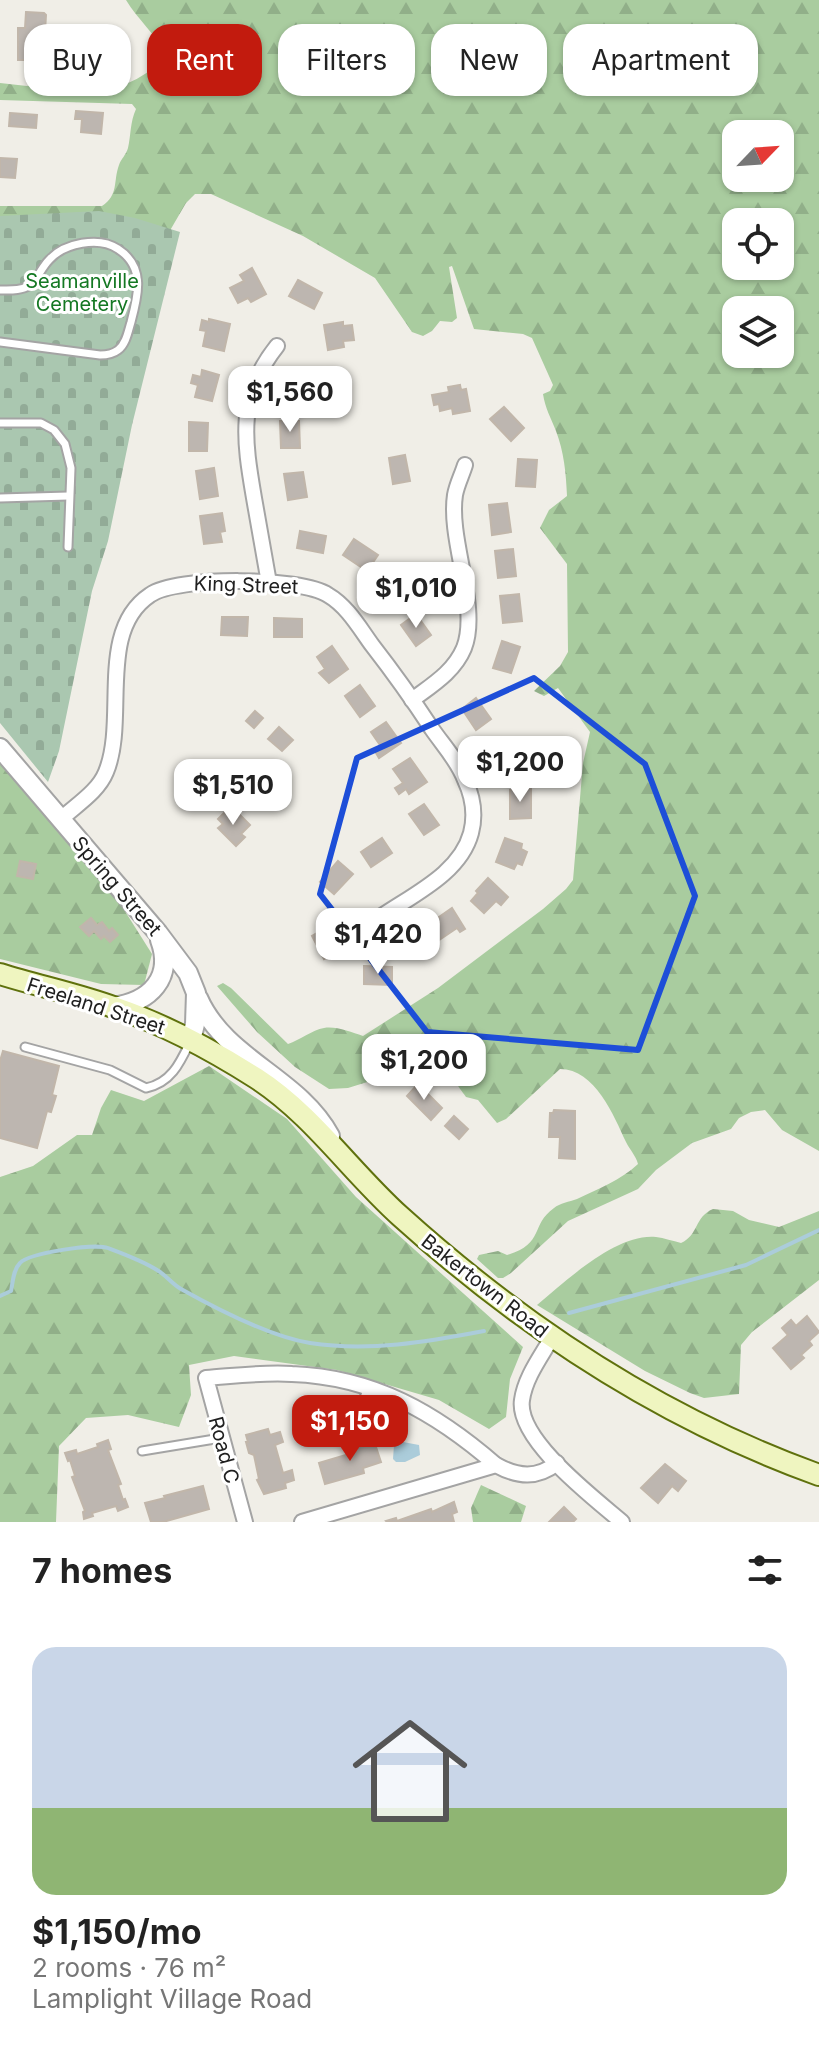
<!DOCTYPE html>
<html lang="en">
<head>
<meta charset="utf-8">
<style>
	body { margin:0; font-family:Inter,sans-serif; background:#f2f2f2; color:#222; height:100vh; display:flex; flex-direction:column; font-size:30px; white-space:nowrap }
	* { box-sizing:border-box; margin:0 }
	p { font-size:26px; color:#767676 }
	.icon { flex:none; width:44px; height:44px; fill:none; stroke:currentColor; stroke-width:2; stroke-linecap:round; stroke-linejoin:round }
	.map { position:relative; height:1522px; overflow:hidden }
	.side { display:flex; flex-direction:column; background:#fff; flex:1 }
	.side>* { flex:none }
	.banner { position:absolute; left:24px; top:24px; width:772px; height:72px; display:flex; gap:16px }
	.needle { width:52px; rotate:65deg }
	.tools { position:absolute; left:722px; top:120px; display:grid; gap:16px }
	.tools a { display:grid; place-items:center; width:72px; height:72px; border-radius:16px; background:#fff; box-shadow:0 2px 6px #0004; font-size:40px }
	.price { position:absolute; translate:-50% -68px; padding:0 18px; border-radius:16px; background:#fff; color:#222; font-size:26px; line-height:52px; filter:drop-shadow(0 2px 4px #0008) }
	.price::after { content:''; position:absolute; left:50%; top:48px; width:24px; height:18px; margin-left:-12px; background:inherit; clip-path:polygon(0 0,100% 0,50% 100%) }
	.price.on { background:#c21b0e; color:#fff }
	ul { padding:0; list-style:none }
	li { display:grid; align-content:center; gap:16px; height:424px; padding:0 32px }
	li+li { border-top:2px solid #e0e0e0 }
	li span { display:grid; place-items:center; height:248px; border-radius:24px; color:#555 }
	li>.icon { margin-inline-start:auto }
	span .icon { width:144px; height:144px; fill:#fffc; stroke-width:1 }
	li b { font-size:34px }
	h2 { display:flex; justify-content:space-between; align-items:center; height:96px; padding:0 32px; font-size:34px }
	.chip { padding:0 28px; border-radius:24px; background:#fff; box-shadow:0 2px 6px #0004; font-size:28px; line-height:72px }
	.chip.on { background:#c21b0e; color:#fff }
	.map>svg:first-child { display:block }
</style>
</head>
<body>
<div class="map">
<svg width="819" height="1522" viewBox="0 0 819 1522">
	<defs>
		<pattern id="forest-firs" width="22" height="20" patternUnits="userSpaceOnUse" patternTransform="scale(2)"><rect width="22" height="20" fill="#a9cc9f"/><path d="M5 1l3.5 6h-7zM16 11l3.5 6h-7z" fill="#91af89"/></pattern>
		<pattern id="cemetery-stones" width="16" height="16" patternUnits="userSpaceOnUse" patternTransform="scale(2)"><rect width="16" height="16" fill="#aac7b0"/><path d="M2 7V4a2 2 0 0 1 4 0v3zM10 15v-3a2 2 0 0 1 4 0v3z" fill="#92ab97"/></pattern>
	</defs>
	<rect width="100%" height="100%" fill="#f0eee7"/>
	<g fill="url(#forest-firs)" fill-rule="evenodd">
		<path d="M126 0H819V1151L782 1130 765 1110 751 1112 739 1118 731 1129 692 1143 656 1170 638 1189 568 1221 511 1273 503 1278H498L477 1259 479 1255 498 1251 507 1255C545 1244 530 1225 554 1208 560 1203 569 1202 577 1199 598 1189 621 1180 638 1164 636 1156 630 1150 626 1142 614 1116 595 1069 560 1069L506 1119 497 1123 478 1100 466 1097C462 1091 457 1086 455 1079 452 1066 454 1057 444 1047L393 1074 348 1088 329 1089 295 1067 257 1032 217 986 223 983 231 988 288 1044C300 1040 312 1030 324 1028 336 1026 351 1032 363 1036L438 988 543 909 566 889 573 880 583 763 590 732 558 688 544 696 534 691 560 666 568 652 567 564 540 528 549 510 567 496C566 473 564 452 556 431 551 418 545 408 543 394L550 391 553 385 532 338 523 334 474 329 452 266 449 267 457 318 452 322 440 321 432 331 423 336 412 332 375 278 303 236 211 194H195L186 203 154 258 0 252V206H102C119 195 113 181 119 165 121 159 126 155 128 148 131 135 130 122 136 109L132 104 0 100V83L27 86 73 74 96 86C105 83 114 87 122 85 135 82 160 66 165 54 155 33 138 20 126 0ZM736 134H780V178H736ZM736 222H780V266H736ZM736 310H780V354H736Z"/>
		<polygon points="0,761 111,889 152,954 144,985 101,984 0,959"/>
		<polygon points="209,1066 287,1119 356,1197 523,1347 510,1379 506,1417 489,1429 439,1400 337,1370 234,1356 189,1365 191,1395 179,1427 128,1415 86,1418 59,1446 56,1522 0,1522 0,1177 33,1166 77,1135 92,1135 101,1108 111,1090 144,1101"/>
		<path d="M713 1209 733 1211 749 1220 779 1227 819 1211V1280L752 1332 741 1345 739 1394 704 1398 690 1393 645 1371 537 1305C566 1281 616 1233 656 1237 664 1238 673 1241 681 1243 699 1235 694 1217 713 1209Z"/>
		<polygon points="481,1485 526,1506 521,1522 473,1522 471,1508"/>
	</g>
	<polygon fill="url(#cemetery-stones)" points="99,211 135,218 180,232 132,425 108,541 92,591 59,751 48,782 0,723 0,216"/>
	<polygon fill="#abccda" points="403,1442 419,1445 420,1455 405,1462 396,1462 393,1459 394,1445"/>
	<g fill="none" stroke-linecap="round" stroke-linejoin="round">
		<g stroke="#abccda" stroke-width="4">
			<path d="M0 1296 11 1291C13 1282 13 1270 20 1263 29 1253 95 1243 108 1248 124 1254 143 1261 157 1270 166 1275 172 1284 181 1289 215 1308 272 1337 310 1343 369 1352 426 1342 484 1331"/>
			<polyline points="569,1313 746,1265 819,1230"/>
		</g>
	</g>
	<g fill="#bdb6b0" stroke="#c1b6aa" stroke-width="2">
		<polygon points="26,12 44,13 46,15 45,32 42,32 43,50 40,50 40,60 18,60 18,28 25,28"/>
		<polygon points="105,64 111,72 103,78 97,70"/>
		<polygon points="76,111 103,113 101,134 81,132 82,119 75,119"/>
		<polygon points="10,113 37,115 36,128 9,126"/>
		<polygon points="0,158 17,159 15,178 0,177"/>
		<polygon points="252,268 266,294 251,302 248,298 238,303 230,288 244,281 240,275"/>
		<polygon points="298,280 322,293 314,309 289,296"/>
		<polygon points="209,319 230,324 224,351 203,346 206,331 200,330 202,320 209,322"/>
		<polygon points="343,322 343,326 352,325 354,340 343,341 344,347 328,350 324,325"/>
		<polygon points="202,370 219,375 212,401 195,397 198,385 191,383 193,375 201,377"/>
		<polygon points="321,372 338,376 332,404 314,400"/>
		<polygon points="460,385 461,390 466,389 470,411 453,414 452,408 440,411 439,404 434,405 432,395 449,392 448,387"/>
		<polygon points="504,407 524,428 511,441 490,419"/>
		<polygon points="280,421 299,421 300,448 281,448"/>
		<polygon points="189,422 208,423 207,451 189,451"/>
		<polygon points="405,455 410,481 393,484 389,458"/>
		<polygon points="518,459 537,460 535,487 516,486"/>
		<polygon points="214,468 218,496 200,499 196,471"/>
		<polygon points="303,472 307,497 288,500 284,474"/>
		<polygon points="507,503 511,532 492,535 489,505"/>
		<polygon points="222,513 225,531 220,532 222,542 204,544 200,516"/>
		<polygon points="300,531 326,536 323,553 297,548"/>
		<polygon points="354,539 378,555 367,571 343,555"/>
		<polygon points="513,549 516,576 498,578 495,551"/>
		<polygon points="390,574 407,597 392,608 375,585"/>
		<polygon points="519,594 522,621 503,623 500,596"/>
		<polygon points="416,614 431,635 416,646 401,625"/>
		<polygon points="222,617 248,617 247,636 221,635"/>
		<polygon points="274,618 302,619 302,637 274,637"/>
		<polygon points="502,641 520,647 511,673 493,668"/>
		<polygon points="332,646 348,669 329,683 319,673 325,669 317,657"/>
		<polygon points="360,685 375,706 360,717 345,696"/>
		<polygon points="476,698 491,719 476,730 462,709"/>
		<polygon points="255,711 263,718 254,728 246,721"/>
		<polygon points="386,722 401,743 379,758 376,753 382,748 371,732"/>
		<polygon points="279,727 293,740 282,751 268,739"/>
		<polygon points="505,739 520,759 504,770 490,749"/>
		<polygon points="410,758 427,782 409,794 406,789 399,794 395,788 403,783 393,769"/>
		<polygon points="531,789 531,818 510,819 510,790"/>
		<polygon points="424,804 439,825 424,835 409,814"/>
		<polygon points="226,811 232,817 237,812 250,825 241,834 245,837 236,846 218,828 223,824 218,819"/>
		<polygon points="382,838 392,853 371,867 361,852"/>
		<polygon points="505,838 522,844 521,849 527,852 522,865 517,863 514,869 496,862"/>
		<polygon points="20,861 36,864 33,879 17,876"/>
		<polygon points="338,861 353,874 334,894 320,882"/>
		<polygon points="488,878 508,897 501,905 496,901 484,913 471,901 478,893 476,891"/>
		<polygon points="452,908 465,929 460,932 457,928 439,940 429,924"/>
		<polygon points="91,918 97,925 102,922 109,931 112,928 118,935 110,942 104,936 101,939 94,931 89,936 80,927"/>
		<polygon points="328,927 340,950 324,959 312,936"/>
		<polygon points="364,966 392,967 392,985 364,984"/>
		<polygon points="3,1051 59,1066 52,1095 56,1096 51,1112 47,1111 37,1148 0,1138 0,1061"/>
		<polygon points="418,1084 442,1108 431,1120 407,1096"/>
		<polygon points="554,1110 575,1111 575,1159 559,1158 560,1137 549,1137 550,1113 553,1113"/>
		<polygon points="454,1116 468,1129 459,1139 445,1126"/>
		<polygon points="807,1316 819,1332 809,1341 812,1345 801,1355 804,1358 791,1369 773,1348 788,1335 782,1328 791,1320 796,1326"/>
		<polygon points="268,1429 270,1435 280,1432 283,1442 275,1445 283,1473 292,1470 294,1480 285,1483 286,1488 264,1494 257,1480 259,1479 254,1455 249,1453 246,1442 248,1442 246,1435"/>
		<polygon points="108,1440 111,1449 108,1450 121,1484 118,1485 123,1500 125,1499 128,1507 118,1511 116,1506 92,1513 93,1516 84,1519 83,1512 85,1511 72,1477 75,1476 70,1460 68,1461 65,1453 76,1450 77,1454 98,1447 97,1444"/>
		<polygon points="374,1441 381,1462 363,1468 364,1473 325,1484 319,1463 356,1452 354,1446"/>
		<polygon points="665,1464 686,1481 678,1491 672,1486 658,1503 641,1488"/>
		<polygon points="203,1486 209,1509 163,1522 151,1522 145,1503 165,1498 164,1496"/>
		<polygon points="454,1502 457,1512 452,1514 454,1522 387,1522 386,1521 396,1518 397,1521 431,1509 432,1512"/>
		<polygon points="564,1507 576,1519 573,1522 549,1522"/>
	</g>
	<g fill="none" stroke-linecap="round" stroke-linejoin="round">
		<defs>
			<g id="service">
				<path d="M0 290C10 290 21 291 30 285 38 278 42 267 49 260 64 243 99 236 118 249 146 267 138 296 131 322 128 332 126 344 118 350 113 354 107 355 100 355L0 342"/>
				<polyline points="0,423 41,423 54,430 65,444 71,468 68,547"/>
				<polyline points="0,498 68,496"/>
				<path d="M25 1047 110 1070 146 1088C171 1083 180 1063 190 1042"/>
				<polyline points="302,1434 359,1413 367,1389"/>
				<polyline points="142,1451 221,1438"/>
			</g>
			<g id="minor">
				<path d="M269 583C264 555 259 526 254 498 244 440 237 396 277 346"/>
				<path d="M412 700C432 685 454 672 464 648 480 607 448 540 455 495 457 484 462 475 465 465"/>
				<path d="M60 820C76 805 98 792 106 772 128 719 96 631 150 595 177 576 301 577 328 595 347 606 359 627 372 645 393 672 413 700 432 729 443 745 458 761 465 780 473 797 476 814 471 833 460 874 412 895 379 918"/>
				<path d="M551 1339C540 1358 525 1378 522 1400 516 1439 594 1498 622 1522"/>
				<path d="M245 1522 206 1378C234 1376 263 1372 292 1374 374 1377 436 1413 496 1465"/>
				<path d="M302 1522 496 1465C518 1477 537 1479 557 1463"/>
			</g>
			<g id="tertiary">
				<polyline points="0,748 158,933 188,973 196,993 195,1024 191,1040"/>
				<path d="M198 998C225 1060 298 1077 330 1136"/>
				<path d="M113 1007C150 1002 174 978 160 940"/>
			</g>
			<path id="secondary" d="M0 974C38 986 78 994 116 1008 166 1025 212 1050 256 1078 312 1114 351 1172 400 1216 524 1328 661 1418 819 1475"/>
		</defs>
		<use href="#service" stroke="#a4a4a4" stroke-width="11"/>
		<use href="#minor" stroke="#a4a4a4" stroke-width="18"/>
		<use href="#tertiary" stroke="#a4a4a4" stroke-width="22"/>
		<use href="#secondary" stroke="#5f710d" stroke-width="24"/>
		<use href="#service" stroke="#fff" stroke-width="7"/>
		<use href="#minor" stroke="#fff" stroke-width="14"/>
		<use href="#tertiary" stroke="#fff" stroke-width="18"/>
		<use href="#secondary" stroke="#eff5c0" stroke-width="20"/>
	</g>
	<path fill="none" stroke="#1d4ed8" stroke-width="6" stroke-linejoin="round" d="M534 678 645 764 695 896 638 1050 427 1032 320 894 357 758Z"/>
	<g text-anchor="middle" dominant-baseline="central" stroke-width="6" stroke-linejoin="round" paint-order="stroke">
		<g font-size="20" fill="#147823" stroke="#fff">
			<text x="82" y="281">Seamanville<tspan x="82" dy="23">Cemetery</tspan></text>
		</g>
		<g font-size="20" fill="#202020" stroke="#fff">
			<text transform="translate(246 585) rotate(2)">King Street</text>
			<text transform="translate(117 886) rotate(49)">Spring Street</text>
			<text transform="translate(96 1006) rotate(18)">Freeland Street</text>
			<text transform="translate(485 1286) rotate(38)">Bakertown Road</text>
			<text transform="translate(224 1450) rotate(75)">Road C</text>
		</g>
	</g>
</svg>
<div class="tools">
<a><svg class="needle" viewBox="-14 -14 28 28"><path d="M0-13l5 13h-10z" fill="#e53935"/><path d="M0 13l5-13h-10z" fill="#767676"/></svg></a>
<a><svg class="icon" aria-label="locate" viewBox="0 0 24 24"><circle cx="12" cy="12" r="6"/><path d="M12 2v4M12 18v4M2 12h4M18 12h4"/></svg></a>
<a><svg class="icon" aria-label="layers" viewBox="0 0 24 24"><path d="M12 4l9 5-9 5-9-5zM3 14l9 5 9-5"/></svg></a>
</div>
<b class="price" style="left:290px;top:434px">$1,560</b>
<b class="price" style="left:416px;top:630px">$1,010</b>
<b class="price" style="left:520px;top:804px">$1,200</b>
<b class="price" style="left:233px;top:827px">$1,510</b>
<b class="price" style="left:378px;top:976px">$1,420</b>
<b class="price" style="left:424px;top:1102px">$1,200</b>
<b class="price on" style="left:350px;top:1463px">$1,150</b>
<div class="banner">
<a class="chip">Buy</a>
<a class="chip on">Rent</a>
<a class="chip">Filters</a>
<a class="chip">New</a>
<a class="chip">Apartment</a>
</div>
</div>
<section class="side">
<h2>7 homes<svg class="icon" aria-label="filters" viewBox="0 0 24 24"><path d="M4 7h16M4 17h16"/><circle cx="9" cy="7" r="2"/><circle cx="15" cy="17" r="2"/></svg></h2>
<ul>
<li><span style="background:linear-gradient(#c9d6e8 65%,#8fb573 0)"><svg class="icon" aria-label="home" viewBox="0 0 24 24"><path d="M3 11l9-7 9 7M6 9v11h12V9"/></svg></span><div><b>$1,150/mo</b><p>2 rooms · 76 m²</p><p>Lamplight Village Road</p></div></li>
</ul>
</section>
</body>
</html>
